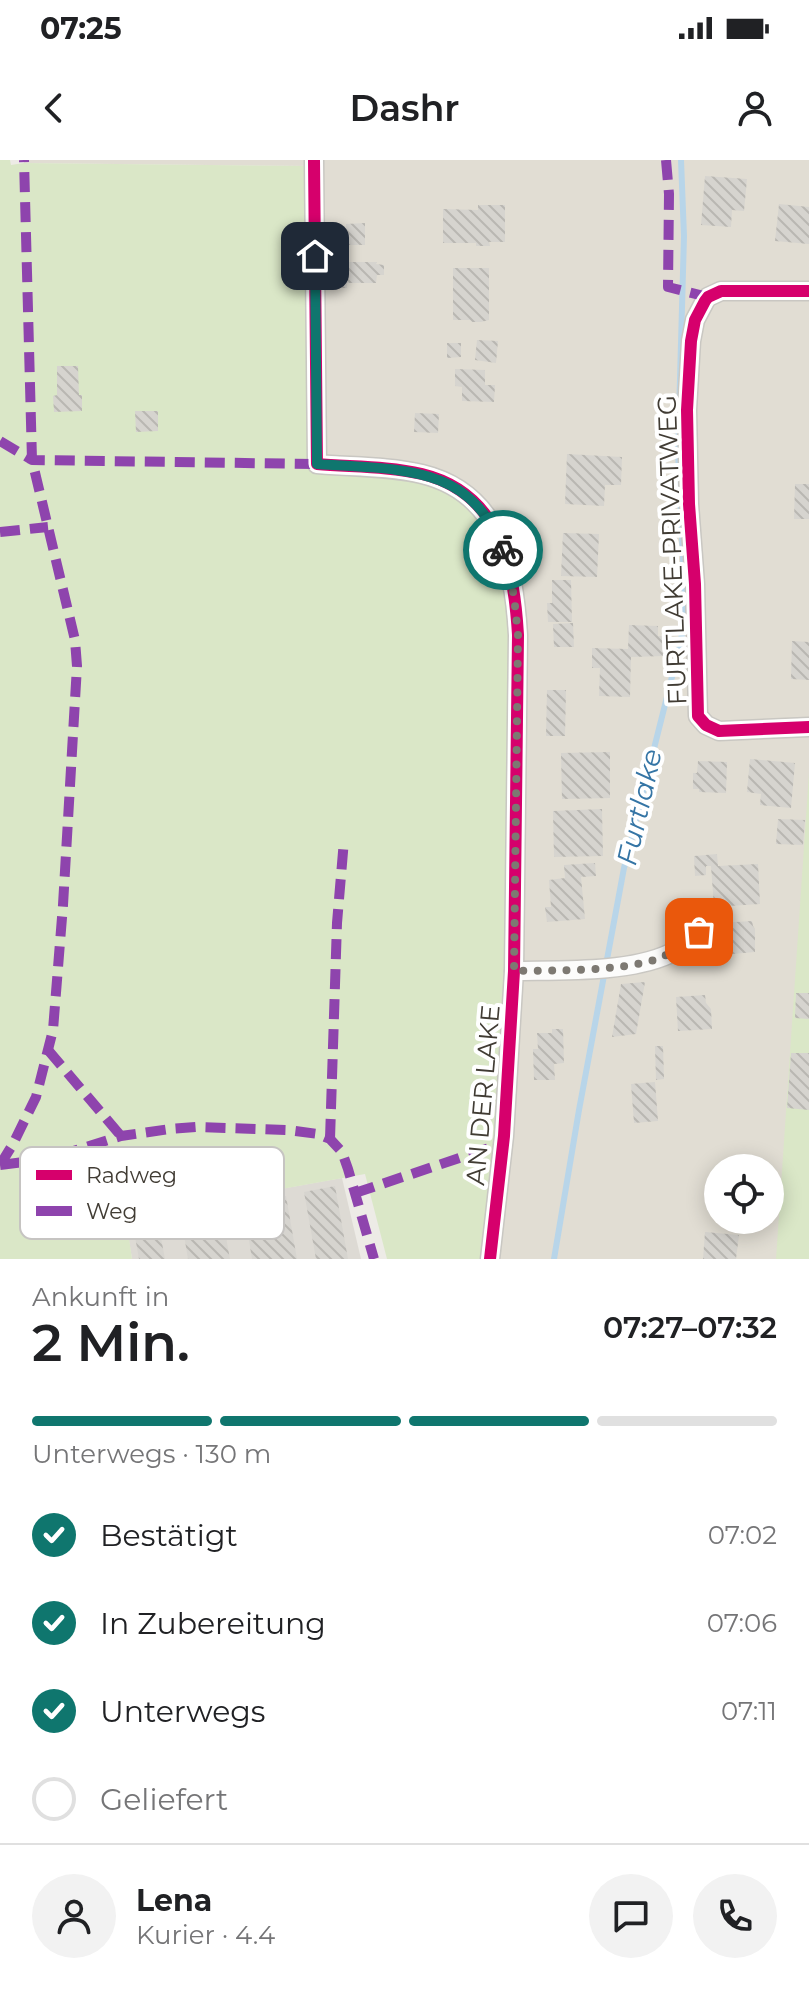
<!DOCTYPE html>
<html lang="de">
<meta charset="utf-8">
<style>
:root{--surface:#fff;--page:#f2f2f2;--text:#202124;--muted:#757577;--line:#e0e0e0;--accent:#0f766e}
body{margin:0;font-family:Montserrat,sans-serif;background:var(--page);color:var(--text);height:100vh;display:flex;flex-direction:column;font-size:30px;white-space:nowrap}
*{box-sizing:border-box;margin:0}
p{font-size:26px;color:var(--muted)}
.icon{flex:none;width:44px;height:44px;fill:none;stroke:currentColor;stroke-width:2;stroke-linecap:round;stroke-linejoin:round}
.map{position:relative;height:1099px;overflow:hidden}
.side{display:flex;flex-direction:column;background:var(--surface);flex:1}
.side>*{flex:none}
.fabs{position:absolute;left:704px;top:994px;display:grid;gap:16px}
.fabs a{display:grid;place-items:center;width:80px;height:80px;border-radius:50%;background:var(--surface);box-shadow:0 4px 20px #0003;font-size:40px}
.pin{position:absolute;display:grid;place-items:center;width:68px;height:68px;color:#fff;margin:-34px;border-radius:16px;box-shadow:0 4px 12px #0006}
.courier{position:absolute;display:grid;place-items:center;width:80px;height:80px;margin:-40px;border:6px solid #0f766e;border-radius:50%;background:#fff;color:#222;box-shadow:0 2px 10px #0007}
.headline em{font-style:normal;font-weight:600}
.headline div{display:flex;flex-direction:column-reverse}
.headline{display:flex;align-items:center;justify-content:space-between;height:136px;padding:0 32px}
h1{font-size:52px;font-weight:600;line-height:60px}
.bar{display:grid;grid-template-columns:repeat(4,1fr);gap:12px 8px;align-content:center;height:96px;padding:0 32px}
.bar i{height:10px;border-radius:6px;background:var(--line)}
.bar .on{background:var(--accent)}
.bar p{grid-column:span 4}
.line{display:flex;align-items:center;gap:20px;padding:0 32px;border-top:2px solid var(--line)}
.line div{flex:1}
.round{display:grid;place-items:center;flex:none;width:84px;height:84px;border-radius:42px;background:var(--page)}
ol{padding:0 32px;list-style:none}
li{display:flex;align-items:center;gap:24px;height:88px}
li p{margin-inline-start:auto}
li .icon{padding:8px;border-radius:50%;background:var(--accent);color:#fff;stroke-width:4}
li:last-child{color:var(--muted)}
li i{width:44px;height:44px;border:4px solid var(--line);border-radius:50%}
.status{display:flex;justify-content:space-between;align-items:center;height:56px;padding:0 40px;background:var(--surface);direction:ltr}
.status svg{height:22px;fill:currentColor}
header{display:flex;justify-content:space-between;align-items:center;height:104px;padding:0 32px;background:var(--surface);font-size:36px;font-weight:600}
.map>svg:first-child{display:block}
.residential{fill:#e1ddd3;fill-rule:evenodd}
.industrial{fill:#dddad4}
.green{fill:#dae7c7}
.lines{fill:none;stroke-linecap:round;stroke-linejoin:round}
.stream{stroke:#b8d5e9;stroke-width:6}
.building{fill:url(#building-back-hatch)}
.minor-casing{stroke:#c9c7c2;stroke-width:21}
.minor{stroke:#fcfcfb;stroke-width:18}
.quiet{stroke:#8e44ad;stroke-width:10;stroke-dasharray:20 10;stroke-linecap:butt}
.cycleway-casing{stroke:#fff;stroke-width:17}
.cycleway{stroke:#d6006c;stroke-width:12}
.done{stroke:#7d7972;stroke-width:8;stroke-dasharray:0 14.4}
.route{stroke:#0f766e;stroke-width:10}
.labels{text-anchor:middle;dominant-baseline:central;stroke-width:8;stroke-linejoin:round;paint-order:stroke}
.street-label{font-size:26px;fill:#413c34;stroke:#fff}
.water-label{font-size:28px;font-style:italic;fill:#3575a5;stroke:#fff}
.key{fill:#fff;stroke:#c6c4c2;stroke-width:2}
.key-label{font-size:22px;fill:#413c34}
</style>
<div class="status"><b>07:25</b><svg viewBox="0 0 49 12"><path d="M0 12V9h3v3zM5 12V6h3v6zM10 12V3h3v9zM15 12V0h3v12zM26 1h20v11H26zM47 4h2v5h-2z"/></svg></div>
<header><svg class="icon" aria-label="back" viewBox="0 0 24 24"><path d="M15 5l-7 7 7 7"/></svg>Dashr<svg class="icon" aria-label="person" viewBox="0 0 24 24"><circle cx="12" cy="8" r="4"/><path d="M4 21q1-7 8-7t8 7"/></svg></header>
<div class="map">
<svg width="809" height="1099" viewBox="0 0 809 1099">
<defs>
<pattern id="building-back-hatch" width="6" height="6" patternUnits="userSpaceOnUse" patternTransform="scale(2)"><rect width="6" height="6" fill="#d6d4cf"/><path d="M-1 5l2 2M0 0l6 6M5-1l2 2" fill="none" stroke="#b9b7b2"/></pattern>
</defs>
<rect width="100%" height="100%" fill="#edebe6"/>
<!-- residential -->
<path class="residential" d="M 24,0 L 809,0 L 809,1099 L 483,1099 L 508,570 L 403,319 L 317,313 L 314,6 L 24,3 ZM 718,1008 L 770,1008 L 770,1060 L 718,1060 Z"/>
<!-- industrial -->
<polygon class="industrial" points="342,1018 361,1099 132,1099 125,1057"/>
<!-- green -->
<g class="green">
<path d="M 0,0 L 10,0 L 11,5 L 24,3 L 314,6 L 317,313 C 367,317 435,311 471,352 C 488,371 499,397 504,422 C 509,454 509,487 509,519 C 508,561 507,604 506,646 C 503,759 506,872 497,985 C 493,1023 487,1061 483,1099 L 387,1099 L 365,1014 L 126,1057 L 132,1099 L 0,1099 Z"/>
<polygon points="809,613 809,1099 776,1099"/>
</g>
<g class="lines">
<!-- stream -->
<polyline class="stream" points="554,1099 579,950 624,708 680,485 685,457 685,438 678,291 684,76 681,0"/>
</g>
<!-- building -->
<g class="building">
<polygon points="705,16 747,19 744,51 732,50 731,67 701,65"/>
<polygon points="779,44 809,47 809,84 775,81"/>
<polygon points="478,45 505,45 505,82 489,82 490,86 476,86 476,83 443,83 443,49 478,50"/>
<polygon points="365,63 365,85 346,85 346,64"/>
<polygon points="335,102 377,102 376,104 384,105 384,115 377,115 376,123 347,123 347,128 335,128"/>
<polygon points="453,108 489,108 489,160 481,162 472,162 470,160 453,160"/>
<polygon points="477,180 498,181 496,203 475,200"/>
<polygon points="447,183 461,183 461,197 447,198"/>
<polygon points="57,206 78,206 79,235 82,235 82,251 54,252 53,236 57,235"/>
<polygon points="455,209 485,210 485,225 495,225 494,242 462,241 462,227 455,226"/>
<polygon points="135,251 158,251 158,271 136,272"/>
<polygon points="415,253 439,254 438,273 414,272"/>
<polygon points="567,294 622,297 621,325 605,325 604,346 565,344"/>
<polygon points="795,324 809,324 809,359 794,359"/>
<polygon points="563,373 599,374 597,417 561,416"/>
<polygon points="552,420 571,420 572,462 548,462 547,443 552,443"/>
<polygon points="573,463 574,487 554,487 553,464"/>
<polygon points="629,465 658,466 658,476 665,476 664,496 631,497 630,537 599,536 600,508 592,508 592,488 628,489"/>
<polygon points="792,481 809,482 809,520 791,519"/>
<polygon points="547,530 566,530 565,576 546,576"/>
<polygon points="610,592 610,638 562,639 561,593"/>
<polygon points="750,599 795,603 791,648 760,645 761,634 747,632"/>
<polygon points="698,601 727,602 726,633 699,632 699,629 693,629 693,613 697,613"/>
<polygon points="602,649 603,696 554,697 553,651"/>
<polygon points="778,659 805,660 803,685 776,684"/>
<polygon points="717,694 718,706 758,704 760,744 714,747 711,706 706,706 706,715 695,716 694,696"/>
<polygon points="595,703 596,716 581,717 585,759 547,762 545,747 551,747 549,720 565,718 564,705"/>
<polygon points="752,761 753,766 755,769 755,792 721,795 719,763"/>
<polygon points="645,822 636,874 612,877 621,824"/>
<polygon points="796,833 809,833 809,859 795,858"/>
<polygon points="705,835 706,843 711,849 712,869 678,871 676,837"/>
<polygon points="552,869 563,869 564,903 554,904 555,920 534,920 533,889 538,889 537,873 552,873"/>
<polygon points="655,886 663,886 664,919 656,920"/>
<polygon points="791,893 809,893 809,950 787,948"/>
<polygon points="655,922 658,961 634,963 631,924"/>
<polygon points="335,1026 348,1099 316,1099 304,1032"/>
<polygon points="286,1036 297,1099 252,1099 243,1043"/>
<polygon points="221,1050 230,1099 188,1099 181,1057"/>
<polygon points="157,1056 165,1099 139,1099 132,1060"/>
<polygon points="705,1072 739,1075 736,1099 703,1099"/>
</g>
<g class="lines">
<defs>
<g id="minor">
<path d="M 314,0 L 317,304 C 351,307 388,306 422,314 C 500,333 514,405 518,475 L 514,811 L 504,976 L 490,1099"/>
<polyline points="809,131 721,131 708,137 705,141 695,160 691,181 687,250 689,344 695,424 698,556 706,565 719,571 809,567"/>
<path d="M 514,811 C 560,810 628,813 669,794 C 680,788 689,780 699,772"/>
</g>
</defs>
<!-- minor casing -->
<use href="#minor" class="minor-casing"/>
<!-- minor -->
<use href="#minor" class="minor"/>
<!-- quiet -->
<g class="quiet">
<polyline points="666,0 669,34 668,127 708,137"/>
<polyline points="0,281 32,300 317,304"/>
<polyline points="0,372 48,367"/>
<polyline points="48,890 121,976"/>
<polyline points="330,979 337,763 344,680"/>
<polyline points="0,1005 13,984 36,937 53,870 63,745 77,506 75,480 32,300 24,0"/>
<polyline points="0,1005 48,999 121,976 170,969 196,967 287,970 318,974 330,979 342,992 348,1009 374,1099"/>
<polyline points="355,1033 504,983"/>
</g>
<defs>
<g id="cycleway">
<path d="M 314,0 L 317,304 C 351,307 388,306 422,314 C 500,333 514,405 518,475 L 514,811 L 504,976 L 490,1099"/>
<polyline points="809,131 721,131 708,137 705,141 695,160 691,181 687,250 689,344 695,424 698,556 706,565 719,571 809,567"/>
</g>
</defs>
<!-- cycleway casing -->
<use href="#cycleway" class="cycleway-casing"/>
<!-- cycleway -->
<use href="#cycleway" class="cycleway"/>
</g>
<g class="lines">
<!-- done -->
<path class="done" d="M 503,390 L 514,436 L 518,475 L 514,811 C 556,810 618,812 657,799 C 673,793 686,783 699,772"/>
<!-- route -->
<path class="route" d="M 315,96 L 317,304 C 395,310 472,302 503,390"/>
</g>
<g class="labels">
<!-- street labels -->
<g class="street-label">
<text transform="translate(672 390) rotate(-92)">FURTLAKE-PRIVATWEG</text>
<text transform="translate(483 935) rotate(-85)">AN DER LAKE</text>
</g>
<!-- water labels -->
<g class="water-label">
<text transform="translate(639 647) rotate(-77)">Furtlake</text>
</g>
</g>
<!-- legend -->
<rect x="20" y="987" width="264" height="92" rx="12" class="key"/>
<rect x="36" y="1010" width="36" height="10" fill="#d6006c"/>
<rect x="36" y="1046" width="36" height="10" fill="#8e44ad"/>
<g class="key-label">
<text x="86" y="1023">Radweg</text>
<text x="86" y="1059">Weg</text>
</g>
</svg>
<div class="fabs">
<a><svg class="icon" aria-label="locate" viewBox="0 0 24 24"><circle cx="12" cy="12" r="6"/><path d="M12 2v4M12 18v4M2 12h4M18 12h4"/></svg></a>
</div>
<div class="pin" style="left:699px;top:772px;background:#ea580c"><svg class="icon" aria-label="bag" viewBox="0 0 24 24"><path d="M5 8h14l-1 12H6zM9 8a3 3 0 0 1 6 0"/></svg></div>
<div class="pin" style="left:315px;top:96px;background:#1f2937"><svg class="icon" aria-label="home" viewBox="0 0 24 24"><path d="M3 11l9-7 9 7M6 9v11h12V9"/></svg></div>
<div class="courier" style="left:503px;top:390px"><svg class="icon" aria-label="bike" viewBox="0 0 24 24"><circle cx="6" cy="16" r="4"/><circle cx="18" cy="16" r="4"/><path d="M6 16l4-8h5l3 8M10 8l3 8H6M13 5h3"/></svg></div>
</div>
<section class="side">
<div class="headline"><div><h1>2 Min.</h1><p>Ankunft in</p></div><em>07:27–07:32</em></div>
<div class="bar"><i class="on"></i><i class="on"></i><i class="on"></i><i></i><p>Unterwegs · 130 m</p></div>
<ol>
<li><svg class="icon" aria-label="check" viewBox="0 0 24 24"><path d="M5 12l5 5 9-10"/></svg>Bestätigt<p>07:02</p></li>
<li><svg class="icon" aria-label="check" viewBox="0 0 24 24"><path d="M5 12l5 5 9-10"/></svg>In Zubereitung<p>07:06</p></li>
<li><svg class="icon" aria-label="check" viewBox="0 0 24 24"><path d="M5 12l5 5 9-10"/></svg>Unterwegs<p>07:11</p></li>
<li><i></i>Geliefert</li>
</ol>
<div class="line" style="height:144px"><a class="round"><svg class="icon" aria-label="person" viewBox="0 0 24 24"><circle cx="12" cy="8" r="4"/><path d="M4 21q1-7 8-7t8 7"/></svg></a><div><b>Lena</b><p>Kurier · 4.4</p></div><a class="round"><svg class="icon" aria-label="chat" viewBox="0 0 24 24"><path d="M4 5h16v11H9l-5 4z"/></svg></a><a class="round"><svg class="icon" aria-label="phone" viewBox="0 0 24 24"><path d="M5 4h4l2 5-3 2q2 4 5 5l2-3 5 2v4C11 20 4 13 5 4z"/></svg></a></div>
</section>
